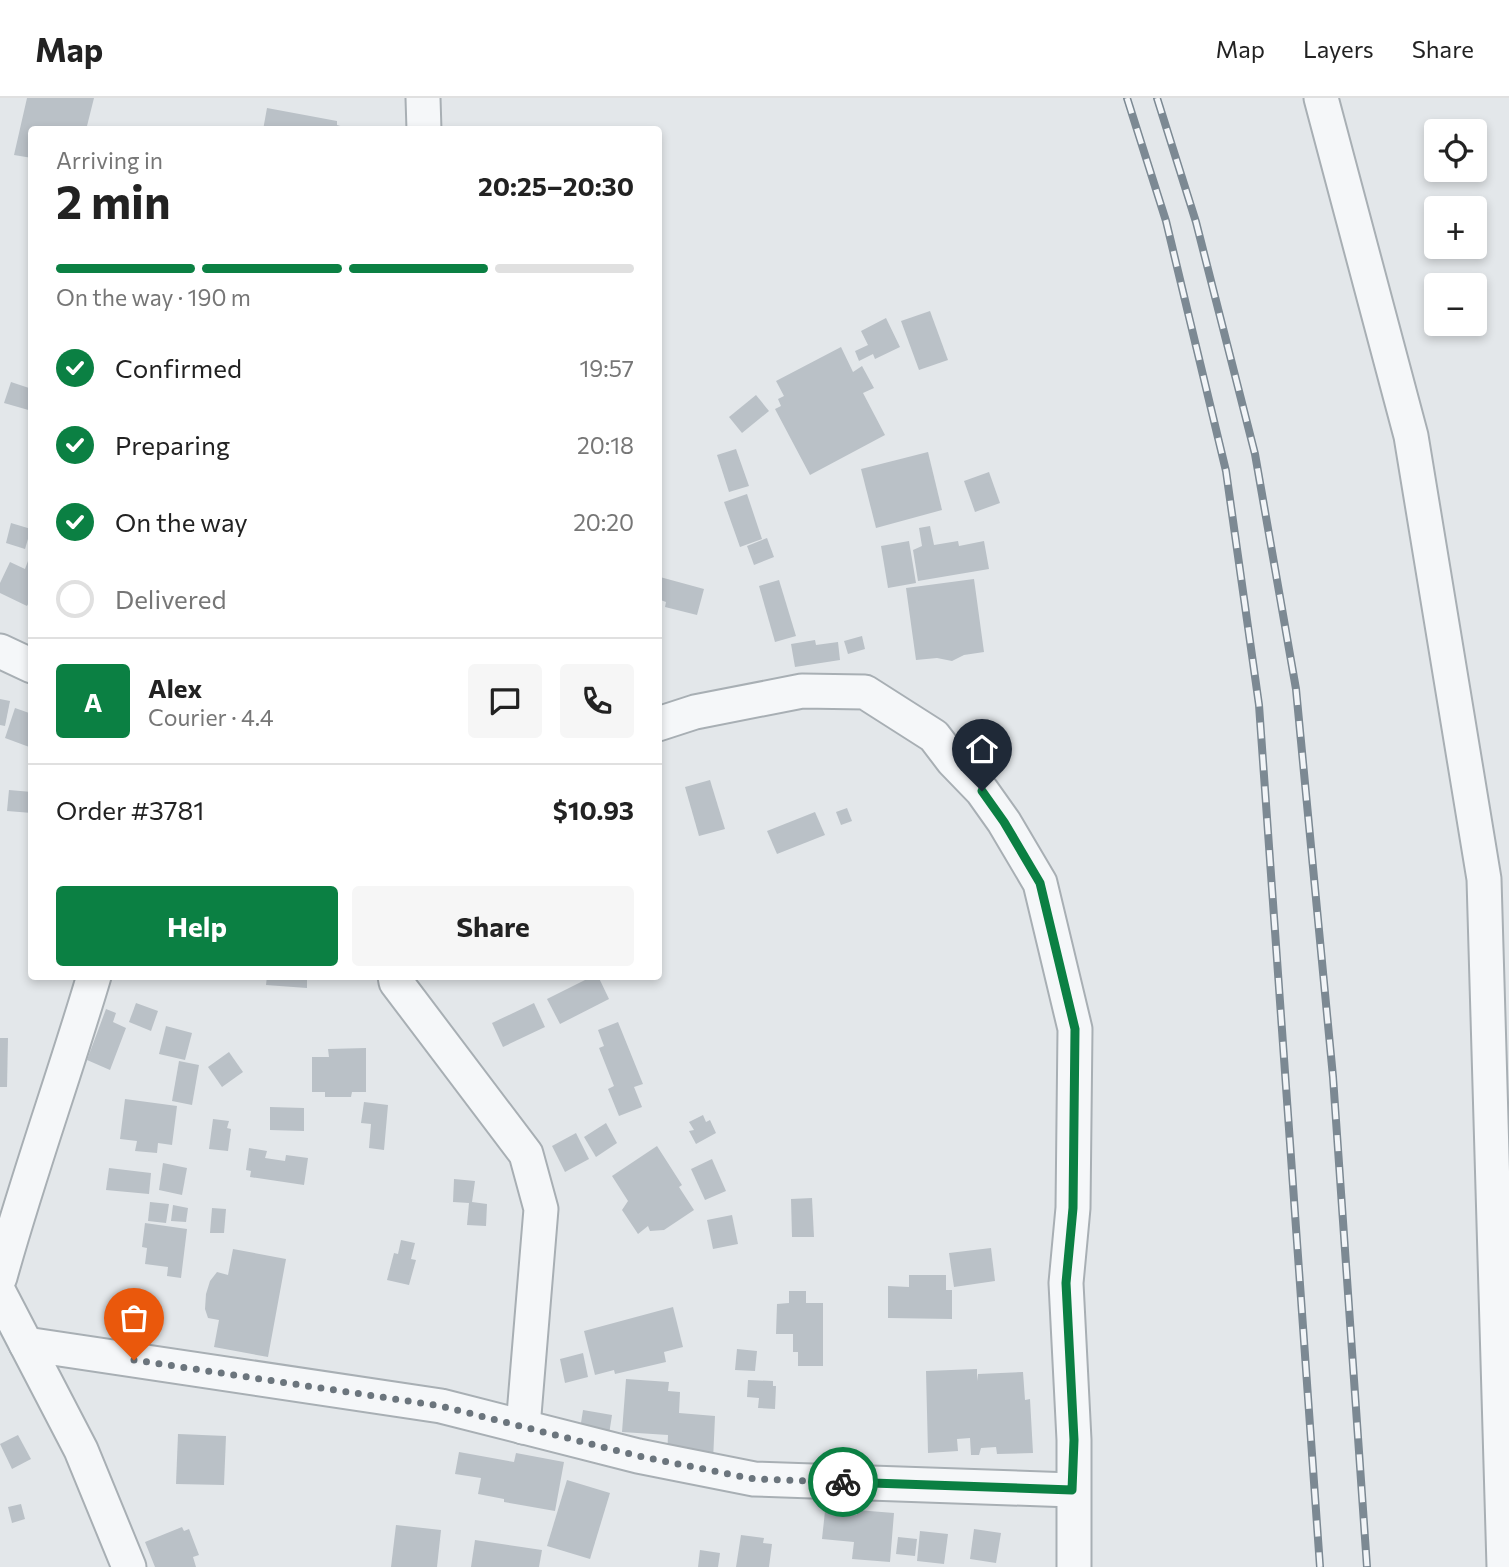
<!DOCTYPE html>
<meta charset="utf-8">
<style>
:root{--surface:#fff;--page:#f6f6f6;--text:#222;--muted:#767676;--line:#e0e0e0;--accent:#0b8043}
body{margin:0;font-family:Commissioner,sans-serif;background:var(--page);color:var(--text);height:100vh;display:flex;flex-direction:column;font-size:26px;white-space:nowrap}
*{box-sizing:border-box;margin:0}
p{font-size:23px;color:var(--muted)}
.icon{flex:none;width:38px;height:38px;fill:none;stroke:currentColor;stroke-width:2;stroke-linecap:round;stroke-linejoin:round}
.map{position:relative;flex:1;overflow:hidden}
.side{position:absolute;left:28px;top:28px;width:634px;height:854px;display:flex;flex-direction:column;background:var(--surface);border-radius:7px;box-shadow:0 4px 10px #0003}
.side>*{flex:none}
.buttons{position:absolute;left:1424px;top:21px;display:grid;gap:14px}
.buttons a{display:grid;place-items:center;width:63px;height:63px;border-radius:7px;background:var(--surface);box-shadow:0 4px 10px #0003;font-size:35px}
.pin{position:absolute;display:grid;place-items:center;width:60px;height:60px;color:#fff;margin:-72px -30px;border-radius:50% 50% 50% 0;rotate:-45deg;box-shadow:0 0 7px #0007}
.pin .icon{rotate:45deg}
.courier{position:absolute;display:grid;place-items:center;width:70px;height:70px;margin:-35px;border:5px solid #0b8043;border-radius:50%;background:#fff;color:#222;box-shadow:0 2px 9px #0007}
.headline em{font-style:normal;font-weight:700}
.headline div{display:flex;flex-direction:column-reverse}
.headline{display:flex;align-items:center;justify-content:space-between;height:119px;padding:0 28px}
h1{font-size:46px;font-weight:700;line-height:52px}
.bar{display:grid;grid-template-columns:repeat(4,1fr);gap:10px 7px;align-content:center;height:84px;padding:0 28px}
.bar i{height:9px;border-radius:5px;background:var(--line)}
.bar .current{background:var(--accent)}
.bar p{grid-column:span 4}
.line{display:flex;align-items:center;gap:18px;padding:0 28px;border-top:2px solid var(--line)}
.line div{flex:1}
.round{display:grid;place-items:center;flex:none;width:74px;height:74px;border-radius:7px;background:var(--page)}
ol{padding:0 28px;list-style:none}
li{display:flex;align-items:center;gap:21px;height:77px}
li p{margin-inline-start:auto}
li .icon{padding:7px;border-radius:50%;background:var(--accent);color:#fff;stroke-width:4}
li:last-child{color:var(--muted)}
li i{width:38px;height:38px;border:4px solid var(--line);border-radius:50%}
.primary-button{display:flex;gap:14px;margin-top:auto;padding:14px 28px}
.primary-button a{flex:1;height:80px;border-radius:7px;background:var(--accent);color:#fff;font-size:28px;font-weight:700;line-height:80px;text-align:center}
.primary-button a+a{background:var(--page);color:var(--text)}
header{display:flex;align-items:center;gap:42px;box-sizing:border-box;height:98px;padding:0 35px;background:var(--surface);border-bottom:2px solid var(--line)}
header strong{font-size:33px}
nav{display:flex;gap:38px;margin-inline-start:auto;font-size:24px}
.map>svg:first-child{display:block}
.building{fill:#bac1c7}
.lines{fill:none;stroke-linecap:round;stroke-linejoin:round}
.minor-casing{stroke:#a8afb4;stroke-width:37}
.minor{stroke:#f5f7f9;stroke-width:33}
.rail-casing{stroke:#7c8993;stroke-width:8}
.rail{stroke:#f2f5f8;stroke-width:5;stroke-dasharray:16;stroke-linecap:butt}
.done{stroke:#6b757d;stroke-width:7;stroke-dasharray:0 12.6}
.route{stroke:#0b8043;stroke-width:9}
</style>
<header>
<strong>Map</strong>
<nav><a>Map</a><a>Layers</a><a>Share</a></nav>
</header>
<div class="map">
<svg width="1509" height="1469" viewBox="0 0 1509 1469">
<rect width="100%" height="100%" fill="#e3e7ea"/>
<!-- building -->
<g class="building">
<polygon points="27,0 94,0 86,32 32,32 32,60 14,57"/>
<polygon points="267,10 337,23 337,27 354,32 263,32"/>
<polygon points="930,213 948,262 919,272 901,223"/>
<polygon points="886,220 900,249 875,261 873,256 859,263 855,253 868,247 861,233"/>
<polygon points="841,249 853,274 862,268 874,290 863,295 885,337 810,377 775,311 781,308 778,301 784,298 776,283"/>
<polygon points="11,284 32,291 32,313 4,305"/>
<polygon points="756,297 769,313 742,335 729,319"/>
<polygon points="736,351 749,388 729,394 717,357"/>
<polygon points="928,354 942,412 876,430 861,371"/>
<polygon points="989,374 1000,405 975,414 964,383"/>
<polygon points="747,396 762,441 740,449 724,404"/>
<polygon points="11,425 31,431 25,451 6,445"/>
<polygon points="930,428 934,447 958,443 959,448 984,443 989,471 918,483 913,452 922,448 919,430"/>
<polygon points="767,440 774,459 754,467 747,448"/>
<polygon points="909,443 916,485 888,490 881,448"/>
<polygon points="28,463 32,465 32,499 27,508 0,495 0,485 10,464 25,471"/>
<polygon points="660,479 704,491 697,517 665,509 666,504 658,501"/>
<polygon points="974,481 984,554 964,557 952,563 937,560 916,562 906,490"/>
<polygon points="779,482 796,538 775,544 759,488"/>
<polygon points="862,538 865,551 848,556 844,543"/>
<polygon points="815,542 816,547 838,544 840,562 795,569 791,546"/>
<polygon points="0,601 10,603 5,628 0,627"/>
<polygon points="15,610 32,616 32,650 5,640"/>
<polygon points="710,682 725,731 699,738 685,689"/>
<polygon points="9,692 32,694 32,715 7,713"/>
<polygon points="847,710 852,723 841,727 836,714"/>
<polygon points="815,714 825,737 777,756 767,733"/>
<polygon points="267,878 307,878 307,890 266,887"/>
<polygon points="593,878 598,878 609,901 560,926 547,901"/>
<polygon points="136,905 158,913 151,933 129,924"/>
<polygon points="534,905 545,929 503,949 492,925"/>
<polygon points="106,911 116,915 113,924 126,930 110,972 87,962"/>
<polygon points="618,924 643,986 634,989 642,1009 619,1018 608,991 614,988 599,950 604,948 598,932"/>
<polygon points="166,928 192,935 185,962 159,956"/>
<polygon points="0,940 8,940 7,989 0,989"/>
<polygon points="366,950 366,994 352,994 351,999 325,999 325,994 312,994 312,959 329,959 328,951"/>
<polygon points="229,954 243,974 222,989 208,969"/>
<polygon points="179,963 199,967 192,1007 172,1003"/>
<polygon points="125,1001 177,1008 172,1047 158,1045 157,1055 135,1053 137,1043 120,1041"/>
<polygon points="364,1004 388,1007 384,1052 369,1050 371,1026 361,1025"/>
<polygon points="270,1009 304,1010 304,1033 270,1032"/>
<polygon points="703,1017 706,1024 710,1022 716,1035 696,1046 689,1033 694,1032 689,1024"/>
<polygon points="213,1021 229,1023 227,1030 231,1031 228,1053 209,1051"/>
<polygon points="606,1025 617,1045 596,1059 584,1039"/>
<polygon points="576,1035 589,1061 565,1074 552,1048"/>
<polygon points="657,1048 682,1087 679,1089 694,1112 664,1132 650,1133 648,1128 638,1136 622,1112 628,1103 612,1078"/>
<polygon points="249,1050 267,1053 265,1060 285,1063 286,1057 308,1060 304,1087 250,1079 251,1073 246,1072"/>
<polygon points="712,1061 726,1093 705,1102 691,1071"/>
<polygon points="163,1065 187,1070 182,1097 159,1092"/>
<polygon points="109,1070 151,1075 149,1096 106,1092"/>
<polygon points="454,1081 475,1083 472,1104 487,1106 486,1128 467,1127 469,1105 453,1104"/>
<polygon points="812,1100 814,1139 792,1139 791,1101"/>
<polygon points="150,1104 169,1106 166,1125 148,1123"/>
<polygon points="173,1107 188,1110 186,1124 171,1123"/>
<polygon points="212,1110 226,1111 224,1135 210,1135"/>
<polygon points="732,1117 738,1146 713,1151 707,1122"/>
<polygon points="145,1125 187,1131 181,1180 167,1178 168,1169 145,1166 147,1150 142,1149"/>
<polygon points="401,1142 415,1145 411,1161 416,1162 409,1187 387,1182 394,1155 398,1156"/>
<polygon points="991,1150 995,1183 954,1189 949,1155"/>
<polygon points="233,1151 286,1161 268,1259 214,1249 219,1222 208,1220 205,1211 206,1196 210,1183 217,1174 228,1177"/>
<polygon points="909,1177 946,1177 946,1192 952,1192 952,1221 888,1220 888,1188 909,1189"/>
<polygon points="789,1193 806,1193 806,1205 823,1205 823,1268 798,1268 798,1254 793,1254 793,1236 776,1236 777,1206 789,1205"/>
<polygon points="113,1208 126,1210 121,1235 108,1233"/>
<polygon points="673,1209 683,1249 664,1254 666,1264 615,1276 614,1272 595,1277 584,1233"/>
<polygon points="737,1251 757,1253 755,1273 735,1272"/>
<polygon points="583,1255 588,1279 565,1285 560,1261"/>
<polygon points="977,1271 977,1283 978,1276 1023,1274 1025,1302 1030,1301 1033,1355 997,1356 996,1349 981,1350 979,1357 971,1357 970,1340 957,1341 958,1353 928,1355 926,1273"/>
<polygon points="626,1281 669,1284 668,1293 680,1294 679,1315 715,1318 713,1363 667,1360 668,1337 622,1334"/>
<polygon points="748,1282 773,1283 773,1288 776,1288 775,1311 758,1310 759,1300 747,1299"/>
<polygon points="583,1312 612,1317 608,1343 579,1338"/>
<polygon points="178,1336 226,1338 224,1387 176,1386"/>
<polygon points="18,1337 31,1361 12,1371 0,1346"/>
<polygon points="459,1354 514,1364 516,1355 564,1364 555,1413 504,1404 504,1401 478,1396 481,1380 455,1376"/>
<polygon points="567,1382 610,1395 590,1461 547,1448"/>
<polygon points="21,1406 25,1421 12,1425 8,1409"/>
<polygon points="857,1412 894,1415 890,1464 852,1461 854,1444 822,1441 825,1413 857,1417"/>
<polygon points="396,1427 441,1432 437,1469 391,1469"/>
<polygon points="182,1429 184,1433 189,1431 199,1457 193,1459 196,1469 155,1469 145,1444"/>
<polygon points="974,1431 1001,1435 996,1465 970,1461"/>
<polygon points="920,1433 948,1436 944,1466 917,1463"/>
<polygon points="741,1437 764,1440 763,1445 772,1446 769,1469 736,1469"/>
<polygon points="898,1439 917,1441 915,1458 896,1456"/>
<polygon points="475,1442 542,1452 539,1469 471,1469"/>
<polygon points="700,1452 720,1455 718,1469 698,1469"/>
</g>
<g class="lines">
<defs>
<g id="minor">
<polyline points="423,0 424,32"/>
<polyline points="1321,0 1411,338 1484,781 1504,1469"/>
<polyline points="0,553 32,568"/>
<polyline points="658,626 695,614 802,593 865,594 934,638 953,663 982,693 1004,724 1040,785 1075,931 1073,1110 1066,1185 1074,1342 1074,1469"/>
<polyline points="395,878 396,884 526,1056 541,1111 523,1329"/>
<path d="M 0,1179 C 28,1078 64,979 94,878"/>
<polyline points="0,1196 81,1352 129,1469"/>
<polyline points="26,1246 441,1308 638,1358 754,1381 1072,1392"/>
</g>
</defs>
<!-- minor casing -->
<use href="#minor" class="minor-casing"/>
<!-- minor -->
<use href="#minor" class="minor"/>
<defs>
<g id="rail">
<polyline points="1127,0 1166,123 1226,373 1259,607 1320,1469"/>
<polyline points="1157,0 1196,124 1255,356 1296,591 1333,979 1367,1469"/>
</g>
</defs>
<!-- rail casing -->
<use href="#rail" class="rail-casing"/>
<!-- rail -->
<use href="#rail" class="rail"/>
</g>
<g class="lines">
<!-- done -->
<polyline class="done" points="134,1262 441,1308 638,1358 754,1381 843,1384"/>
<!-- route -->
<polyline class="route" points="843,1384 1072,1392 1074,1342 1066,1185 1073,1110 1075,931 1040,785 1004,724 982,693"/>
</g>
</svg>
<div class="buttons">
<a><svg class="icon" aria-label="locate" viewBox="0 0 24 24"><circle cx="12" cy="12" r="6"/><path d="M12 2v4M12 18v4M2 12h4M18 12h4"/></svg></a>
<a>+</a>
<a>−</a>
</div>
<div class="pin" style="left:134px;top:1262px;background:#ea580c"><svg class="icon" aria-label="bag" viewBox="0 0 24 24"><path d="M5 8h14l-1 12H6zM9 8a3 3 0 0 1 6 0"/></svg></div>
<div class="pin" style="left:982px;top:693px;background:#1f2937"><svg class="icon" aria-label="home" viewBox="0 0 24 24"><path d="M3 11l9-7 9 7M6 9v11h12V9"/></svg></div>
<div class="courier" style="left:843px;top:1384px"><svg class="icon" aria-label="bike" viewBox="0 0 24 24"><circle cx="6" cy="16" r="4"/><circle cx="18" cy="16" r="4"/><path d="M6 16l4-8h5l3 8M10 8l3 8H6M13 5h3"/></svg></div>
<section class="side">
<div class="headline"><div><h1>2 min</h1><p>Arriving in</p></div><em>20:25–20:30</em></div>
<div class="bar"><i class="current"></i><i class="current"></i><i class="current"></i><i></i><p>On the way · 190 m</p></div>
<ol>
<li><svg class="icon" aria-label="check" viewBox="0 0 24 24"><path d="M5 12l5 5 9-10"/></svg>Confirmed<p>19:57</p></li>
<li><svg class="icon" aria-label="check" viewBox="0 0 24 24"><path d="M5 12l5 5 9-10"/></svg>Preparing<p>20:18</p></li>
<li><svg class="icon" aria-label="check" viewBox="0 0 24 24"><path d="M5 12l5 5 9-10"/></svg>On the way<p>20:20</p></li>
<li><i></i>Delivered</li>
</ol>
<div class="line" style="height:126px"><b class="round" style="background:var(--accent);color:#fff">A</b><div><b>Alex</b><p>Courier · 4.4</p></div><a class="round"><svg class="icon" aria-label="chat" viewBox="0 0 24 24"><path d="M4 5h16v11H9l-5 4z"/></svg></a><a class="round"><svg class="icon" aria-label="phone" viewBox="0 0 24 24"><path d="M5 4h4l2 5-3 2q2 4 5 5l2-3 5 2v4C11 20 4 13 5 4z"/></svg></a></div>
<div class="line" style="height:91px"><div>Order #3781</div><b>$10.93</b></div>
<div class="primary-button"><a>Help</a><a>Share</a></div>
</section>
</div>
